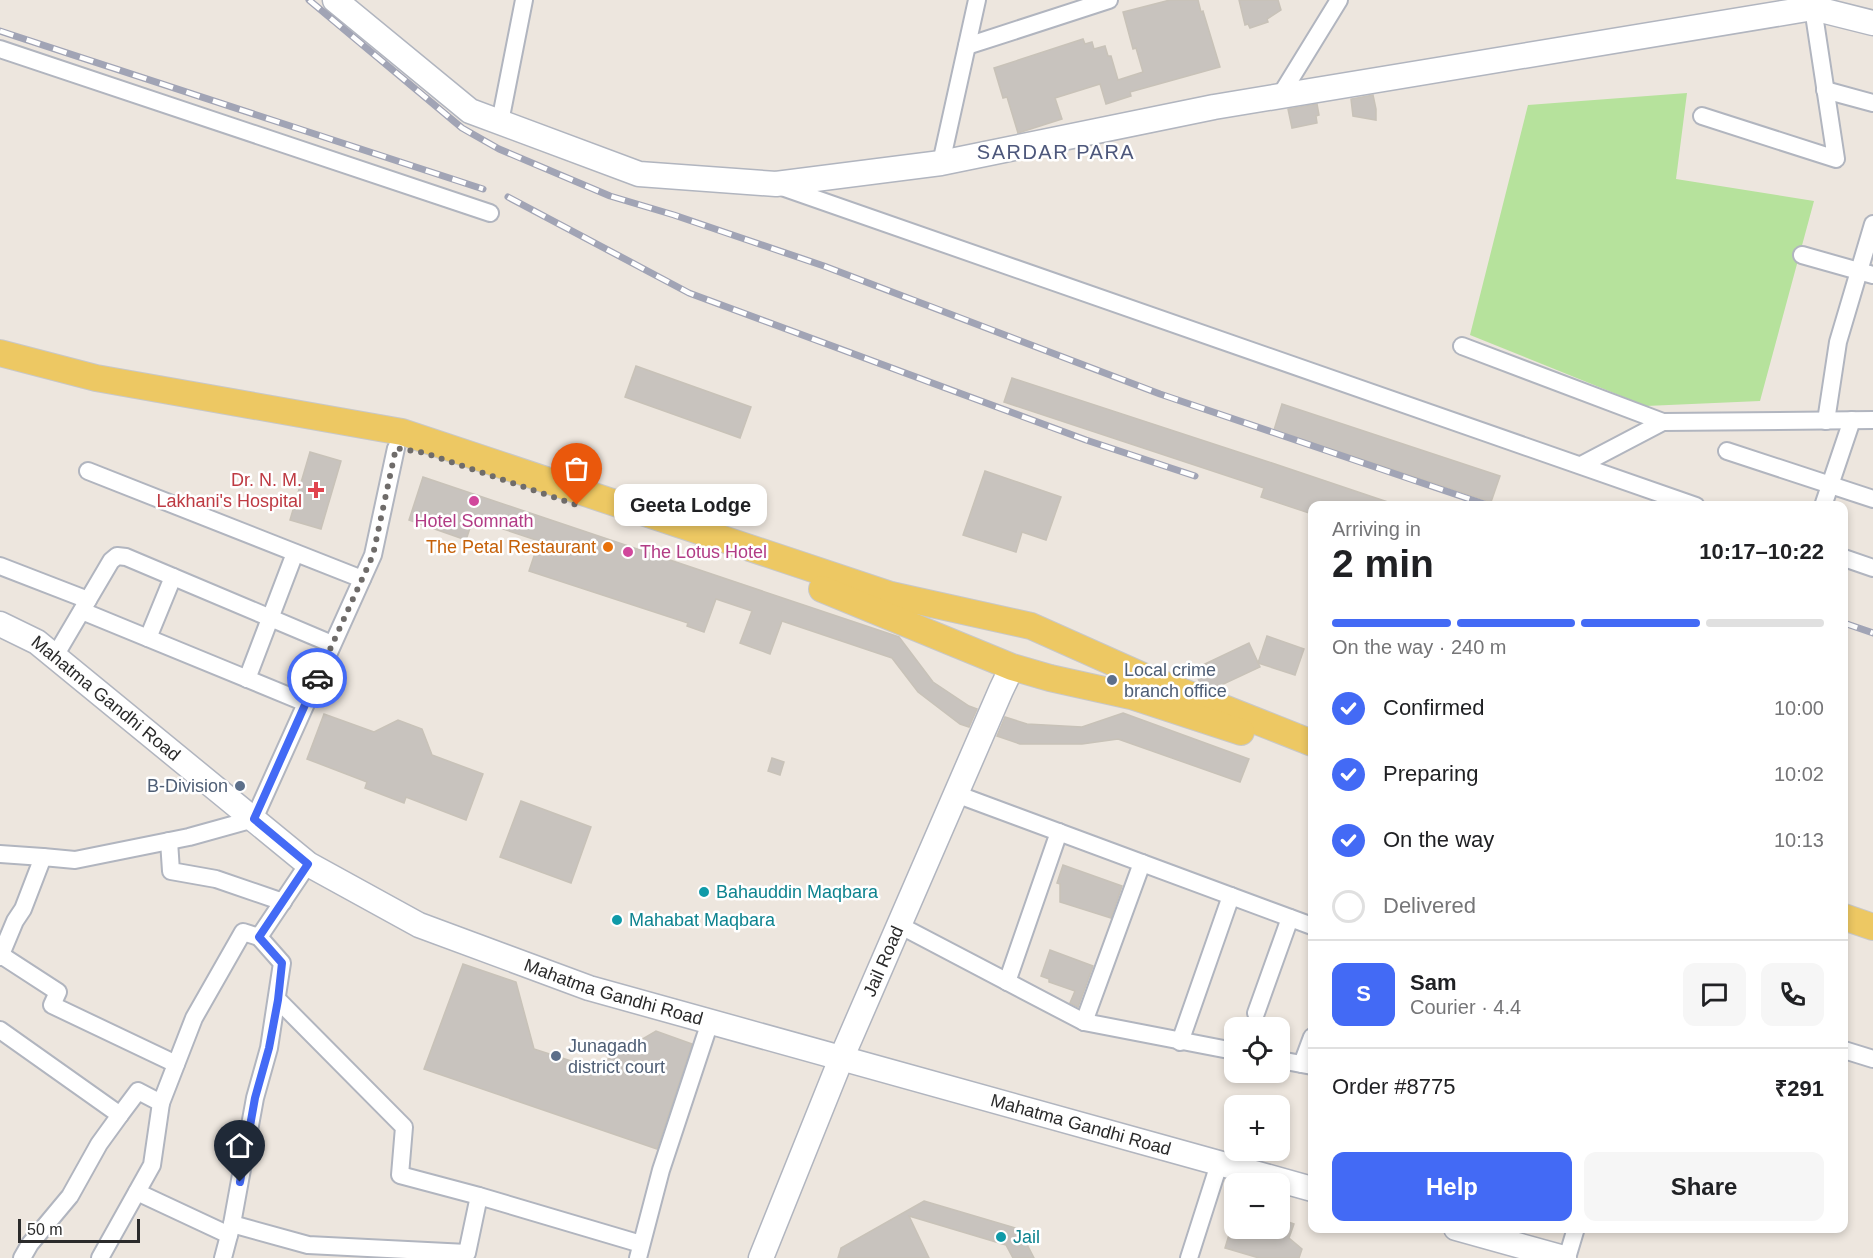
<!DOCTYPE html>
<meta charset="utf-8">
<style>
:root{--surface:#fff;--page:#f6f6f6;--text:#202124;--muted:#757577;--line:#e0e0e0;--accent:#436af5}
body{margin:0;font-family:Helvetica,sans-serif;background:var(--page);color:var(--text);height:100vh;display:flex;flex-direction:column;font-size:22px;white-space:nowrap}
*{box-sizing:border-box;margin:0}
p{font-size:20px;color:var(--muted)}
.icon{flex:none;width:33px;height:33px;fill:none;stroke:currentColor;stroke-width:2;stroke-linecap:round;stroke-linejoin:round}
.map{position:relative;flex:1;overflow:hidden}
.details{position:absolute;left:1308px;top:501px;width:540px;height:732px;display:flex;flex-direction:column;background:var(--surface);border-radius:12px;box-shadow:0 3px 9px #0003}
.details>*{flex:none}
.tools{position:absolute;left:1224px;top:1017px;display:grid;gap:12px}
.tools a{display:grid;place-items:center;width:66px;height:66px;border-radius:12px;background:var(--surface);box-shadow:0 3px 9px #0003;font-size:30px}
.scale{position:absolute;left:18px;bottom:15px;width:122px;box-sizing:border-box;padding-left:6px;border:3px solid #2b2b2b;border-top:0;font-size:16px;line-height:21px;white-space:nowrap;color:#2b2b2b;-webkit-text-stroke:4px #fff;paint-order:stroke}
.pin{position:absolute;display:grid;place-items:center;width:51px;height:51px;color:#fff;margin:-62px -26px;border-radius:50% 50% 50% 0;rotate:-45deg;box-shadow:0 0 6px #0007}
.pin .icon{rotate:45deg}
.courier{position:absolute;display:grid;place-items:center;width:60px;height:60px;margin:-30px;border:4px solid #436af5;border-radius:50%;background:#fff;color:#222;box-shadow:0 2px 8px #0007}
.bubble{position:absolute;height:42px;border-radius:12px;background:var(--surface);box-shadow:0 3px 9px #0003;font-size:20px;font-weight:700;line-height:42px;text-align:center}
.headline em{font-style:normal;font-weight:700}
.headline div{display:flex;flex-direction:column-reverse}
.headline{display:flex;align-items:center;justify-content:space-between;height:102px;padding:0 24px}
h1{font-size:39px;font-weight:700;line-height:45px}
.bar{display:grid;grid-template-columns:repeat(4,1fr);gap:9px 6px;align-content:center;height:72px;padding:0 24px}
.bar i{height:8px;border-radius:4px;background:var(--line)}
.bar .on{background:var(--accent)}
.bar p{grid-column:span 4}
.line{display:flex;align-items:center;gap:15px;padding:0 24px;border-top:2px solid var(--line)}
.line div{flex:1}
.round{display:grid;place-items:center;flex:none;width:63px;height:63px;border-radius:12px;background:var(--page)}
ol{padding:0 24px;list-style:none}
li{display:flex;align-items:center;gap:18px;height:66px}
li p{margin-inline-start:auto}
li .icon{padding:6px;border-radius:50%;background:var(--accent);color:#fff;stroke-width:4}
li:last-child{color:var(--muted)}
li i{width:33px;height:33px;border:3px solid var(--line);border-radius:50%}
.action{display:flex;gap:12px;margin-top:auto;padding:12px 24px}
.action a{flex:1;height:69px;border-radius:12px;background:var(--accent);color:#fff;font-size:24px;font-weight:700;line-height:69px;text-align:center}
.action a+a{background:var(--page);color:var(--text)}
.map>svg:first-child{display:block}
.green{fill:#b6e29c}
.building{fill:#c8c3be;stroke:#c8c2b8;stroke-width:1.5}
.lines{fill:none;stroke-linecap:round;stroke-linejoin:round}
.street-casing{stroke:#b1b5bf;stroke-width:20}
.secondary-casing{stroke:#b1b5bf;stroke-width:27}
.primary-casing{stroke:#c8c8c8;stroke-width:28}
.street{stroke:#fff;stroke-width:16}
.secondary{stroke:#fff;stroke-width:24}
.primary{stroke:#edc863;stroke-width:26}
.rail-casing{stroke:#a1a4b5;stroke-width:7}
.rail{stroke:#fff;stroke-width:4.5;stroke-dasharray:14;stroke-linecap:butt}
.done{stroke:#6f6c6a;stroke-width:6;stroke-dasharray:0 10.8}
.route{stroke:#436af5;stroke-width:8}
.health-dot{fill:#e0444e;stroke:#fff;stroke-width:2}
.hotel-dot{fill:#d1479c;stroke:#fff;stroke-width:2}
.food-dot{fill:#e8710a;stroke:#fff;stroke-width:2}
.service-dot{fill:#5c6f8a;stroke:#fff;stroke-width:2}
.culture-dot{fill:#0f9aa8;stroke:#fff;stroke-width:2}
.labels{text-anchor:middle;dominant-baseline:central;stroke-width:5;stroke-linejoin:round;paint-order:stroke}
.health-label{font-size:18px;fill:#be3a42;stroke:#fff;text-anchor:end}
.hotel-label{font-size:18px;fill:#b23c85;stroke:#fff}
.food-label{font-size:18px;fill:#c56008;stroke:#fff;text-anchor:end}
.service-label{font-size:18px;fill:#4e5e75;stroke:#fff;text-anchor:start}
.street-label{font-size:18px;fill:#2b2b2b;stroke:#fff}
.culture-label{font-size:18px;fill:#0d838f;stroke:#fff;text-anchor:start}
.neighbourhood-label{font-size:20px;letter-spacing:1.5px;fill:#4d577b;stroke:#fff}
</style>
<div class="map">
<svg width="1873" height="1258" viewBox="0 0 1873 1258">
<rect width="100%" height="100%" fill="#ede6de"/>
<!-- green -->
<polygon class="green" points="1687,93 1676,179 1814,201 1760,401 1646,406 1470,335 1528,105"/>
<!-- building -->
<g class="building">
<polygon points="1170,0 1198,0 1201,12 1203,11 1220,67 1130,92 1131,96 1106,104 1100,84 1055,98 1062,119 1018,133 1007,97 1003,98 994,68 1083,39 1085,44 1092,42 1094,49 1105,46 1108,56 1111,56 1118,80 1143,72 1136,48 1133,49 1123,12"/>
<polygon points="1239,0 1278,0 1281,10 1267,19 1268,22 1250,28 1248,24 1245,25"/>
<polygon points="1373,95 1376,109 1376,120 1353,116 1351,99"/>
<polygon points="1317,104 1319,115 1316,116 1317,123 1292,128 1288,109"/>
<polygon points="636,366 751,407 740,438 625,397"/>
<polygon points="1012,378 1272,463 1391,503 1391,506 1312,506 1312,514 1261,497 1264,488 1004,402"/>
<polygon points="1282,404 1500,476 1491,502 1274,430"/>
<polygon points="310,452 341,461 321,529 290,520"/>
<polygon points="985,471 1061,497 1046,540 1022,532 1016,552 963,535"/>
<polygon points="423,477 899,637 933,682 969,706 977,709 969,727 960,724 918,692 892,658 782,621 770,654 740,643 752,611 716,599 704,632 687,626 688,623 529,571 539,541 473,519 466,540 409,520"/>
<polygon points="1267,636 1304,649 1295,675 1258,663"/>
<polygon points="1249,643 1260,667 1215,688 1200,683 1194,669"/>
<polygon points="1123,713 1249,759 1240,782 1118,739 1082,744 1020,744 997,736 1005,717 1027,724 1082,727"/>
<polygon points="324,714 374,732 398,720 422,729 432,755 483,774 466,820 406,797 404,803 365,788 367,782 307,759"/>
<polygon points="772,758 784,762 780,775 768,771"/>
<polygon points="521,801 591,827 571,883 500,857"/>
<polygon points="1063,865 1122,886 1111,918 1060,902 1060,884 1057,883"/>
<polygon points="1050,950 1093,966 1078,1007 1070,1003 1075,991 1049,982 1049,979 1041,976"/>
<polygon points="463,964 516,982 534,1049 593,1068 656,1031 692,1044 657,1149 424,1069"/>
<polygon points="924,1201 1019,1229 1034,1258 1013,1258 1006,1245 909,1216 929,1258 838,1258 841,1248"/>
<polygon points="1280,1219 1294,1224 1289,1238 1302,1249 1299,1258 1259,1258 1225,1248 1231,1228 1280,1228"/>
</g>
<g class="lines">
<defs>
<g id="street">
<polyline points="967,46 1109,0"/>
<polyline points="0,49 490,213"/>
<polyline points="1825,90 1873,103"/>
<polyline points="1280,96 1339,0"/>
<polyline points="1702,116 1836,159 1813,8"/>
<polyline points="500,122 524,0"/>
<polyline points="941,163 977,0"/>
<polyline points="779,186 1696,506"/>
<polyline points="1802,255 1873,275"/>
<polyline points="1462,346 1663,422"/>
<polyline points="1826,421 1838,342 1873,224"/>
<polyline points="1727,451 1873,499"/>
<polyline points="1581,465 1663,422 1873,420"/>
<polyline points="88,471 362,579"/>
<polyline points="1823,506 1852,420"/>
<polyline points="1844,558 1873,568"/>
<polyline points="0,566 88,600"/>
<polyline points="82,611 306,703"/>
<polyline points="148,638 173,577"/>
<polyline points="55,656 111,561 117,556 126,557 332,644"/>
<polyline points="247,679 295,553"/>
<polyline points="956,794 1312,926"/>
<polyline points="169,841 171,871 216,879 283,902"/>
<polyline points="0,854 43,857"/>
<polyline points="899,925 1084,1022 1234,1051"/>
<polyline points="1,955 58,992 52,1005 176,1064"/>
<polyline points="0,957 15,921 23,909 43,857 75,860 189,837 254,819 373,555 396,448"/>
<polyline points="1007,982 1059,832"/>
<polyline points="278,1000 404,1127 400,1175 479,1196 641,1244"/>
<polyline points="1256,1013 1290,918"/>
<polyline points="1084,1022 1142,863"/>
<polyline points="0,1030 120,1115 138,1091 161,1103 194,1018 243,932 259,937 308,864"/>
<polyline points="1180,1042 1231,896"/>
<polyline points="1844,1050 1873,1059"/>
<polyline points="1280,1060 1312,1066"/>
<polyline points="1302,1064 1312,1037"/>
<polyline points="137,1192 229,1235"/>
<polyline points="232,1224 308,1245 467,1253 479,1196"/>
<polyline points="22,1258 30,1244 70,1196 99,1144 120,1115"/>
<polyline points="100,1258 152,1165 161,1103"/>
<polyline points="223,1258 232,1224 255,1098 269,1048 282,963 259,937"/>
<polyline points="638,1258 661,1170 710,1022"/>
<polyline points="1189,1258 1219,1164"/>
<polyline points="1567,1258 1576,1228"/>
</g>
<g id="secondary">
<polyline points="335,0 470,111 639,174 776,184 941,163 1214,107 1813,8 1873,23"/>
<path id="s1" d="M 0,624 L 37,642 L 308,864 L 419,925 L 589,988 L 1312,1189"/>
<polyline points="1456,1228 1564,1258"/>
<path id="s2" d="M 761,1258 L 841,1059 L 1001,690 L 1012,667"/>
</g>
<g id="primary">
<polyline points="0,353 96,378 402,432 891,595 1031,626 1143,676 1312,743"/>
<polyline points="822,589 1012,667 1050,678 1131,696 1241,732"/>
<polyline points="1844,917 1873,927"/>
</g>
</defs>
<!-- street casing -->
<use href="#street" class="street-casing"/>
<!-- secondary casing -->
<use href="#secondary" class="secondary-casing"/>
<!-- primary casing -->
<use href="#primary" class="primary-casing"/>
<!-- street -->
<use href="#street" class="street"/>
<!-- secondary -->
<use href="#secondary" class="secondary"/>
<!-- primary -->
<use href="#primary" class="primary"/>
<defs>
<g id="rail">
<polyline points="309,0 462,128 499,149 610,196 674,215 824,266 1160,394 1490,506"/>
<polyline points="0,31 483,189"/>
<polyline points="508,197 689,293 1086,440 1195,476"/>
<polyline points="1844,623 1873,633"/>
</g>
</defs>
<!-- rail casing -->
<use href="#rail" class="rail-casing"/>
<!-- rail -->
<use href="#rail" class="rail"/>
</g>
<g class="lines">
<!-- done -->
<polyline class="done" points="317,678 373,555 396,448 425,453 577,505"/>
<!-- route -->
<polyline class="route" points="240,1182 255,1098 269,1048 278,1000 282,963 259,937 308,864 254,819 317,678"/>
</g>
<!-- markers -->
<path class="health-dot" d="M313 481h6v6h6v6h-6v6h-6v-6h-6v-6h6z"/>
<g class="hotel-dot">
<circle cx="474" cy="501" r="6"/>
<circle cx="628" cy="552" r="6"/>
</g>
<circle class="food-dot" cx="608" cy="547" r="6"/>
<g class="service-dot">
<circle cx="1112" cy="680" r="6"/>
<circle cx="240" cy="786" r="6"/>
<circle cx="556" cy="1056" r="6"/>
</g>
<g class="culture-dot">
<circle cx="704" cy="892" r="6"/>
<circle cx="617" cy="920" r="6"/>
<circle cx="1001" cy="1237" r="6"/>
</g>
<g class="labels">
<!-- health labels -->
<g class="health-label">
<text x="302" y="480">Dr. N. M.<tspan x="302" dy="21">Lakhani's Hospital</tspan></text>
</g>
<!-- hotel labels -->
<g class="hotel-label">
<text x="474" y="521">Hotel Somnath</text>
<text x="640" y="552" text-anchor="start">The Lotus Hotel</text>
</g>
<!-- food labels -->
<g class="food-label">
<text x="596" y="547">The Petal Restaurant</text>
</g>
<!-- service labels -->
<g class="service-label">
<text x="1124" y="670">Local crime<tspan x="1124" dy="21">branch office</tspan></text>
<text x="228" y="786" text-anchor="end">B-Division</text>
<text x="568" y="1046">Junagadh<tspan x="568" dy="21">district court</tspan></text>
</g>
<!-- street labels -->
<g class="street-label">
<text stroke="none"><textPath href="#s1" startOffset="130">Mahatma Gandhi Road</textPath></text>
<text stroke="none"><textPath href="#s2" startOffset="321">Jail Road</textPath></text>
<text stroke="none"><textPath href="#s1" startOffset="724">Mahatma Gandhi Road</textPath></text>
<text stroke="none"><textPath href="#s1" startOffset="1210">Mahatma Gandhi Road</textPath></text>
</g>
<!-- culture labels -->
<g class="culture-label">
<text x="716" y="892">Bahauddin Maqbara</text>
<text x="629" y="920">Mahabat Maqbara</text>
<text x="1013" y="1237">Jail</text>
</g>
<!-- neighbourhood labels -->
<g class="neighbourhood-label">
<text x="1056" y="152">SARDAR PARA</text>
</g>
</g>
</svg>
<div class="tools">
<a><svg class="icon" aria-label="locate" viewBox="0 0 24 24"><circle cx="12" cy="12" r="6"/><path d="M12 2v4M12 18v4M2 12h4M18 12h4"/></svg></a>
<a>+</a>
<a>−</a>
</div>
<div class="scale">50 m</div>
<div class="pin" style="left:577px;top:505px;background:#ea580c"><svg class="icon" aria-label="bag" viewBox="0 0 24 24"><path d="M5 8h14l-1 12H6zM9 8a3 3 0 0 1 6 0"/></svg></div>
<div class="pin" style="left:240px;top:1182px;background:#1f2937"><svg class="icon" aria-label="home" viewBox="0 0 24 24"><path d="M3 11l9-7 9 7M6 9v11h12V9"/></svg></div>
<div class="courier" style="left:317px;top:678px"><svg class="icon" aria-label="car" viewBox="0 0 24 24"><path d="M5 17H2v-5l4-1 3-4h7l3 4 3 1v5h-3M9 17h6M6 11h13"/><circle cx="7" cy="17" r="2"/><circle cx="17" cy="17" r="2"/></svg></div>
<div class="bubble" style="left:614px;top:484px;width:153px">Geeta Lodge</div>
<section class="details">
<div class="headline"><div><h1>2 min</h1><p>Arriving in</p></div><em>10:17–10:22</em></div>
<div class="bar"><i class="on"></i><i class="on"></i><i class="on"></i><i></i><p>On the way · 240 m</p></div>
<ol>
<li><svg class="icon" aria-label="check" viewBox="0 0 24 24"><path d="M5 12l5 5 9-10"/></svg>Confirmed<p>10:00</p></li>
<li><svg class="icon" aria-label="check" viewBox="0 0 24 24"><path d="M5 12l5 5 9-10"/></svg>Preparing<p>10:02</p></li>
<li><svg class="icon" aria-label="check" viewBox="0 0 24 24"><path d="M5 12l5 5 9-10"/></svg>On the way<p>10:13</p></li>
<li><i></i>Delivered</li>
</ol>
<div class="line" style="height:108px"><b class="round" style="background:var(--accent);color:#fff">S</b><div><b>Sam</b><p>Courier · 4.4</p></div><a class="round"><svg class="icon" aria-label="chat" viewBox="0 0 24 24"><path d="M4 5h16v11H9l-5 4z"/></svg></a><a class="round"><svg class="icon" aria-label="phone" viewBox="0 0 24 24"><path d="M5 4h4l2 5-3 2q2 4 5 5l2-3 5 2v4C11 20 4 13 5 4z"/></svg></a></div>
<div class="line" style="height:78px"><div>Order #8775</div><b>₹291</b></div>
<div class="action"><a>Help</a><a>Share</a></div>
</section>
</div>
